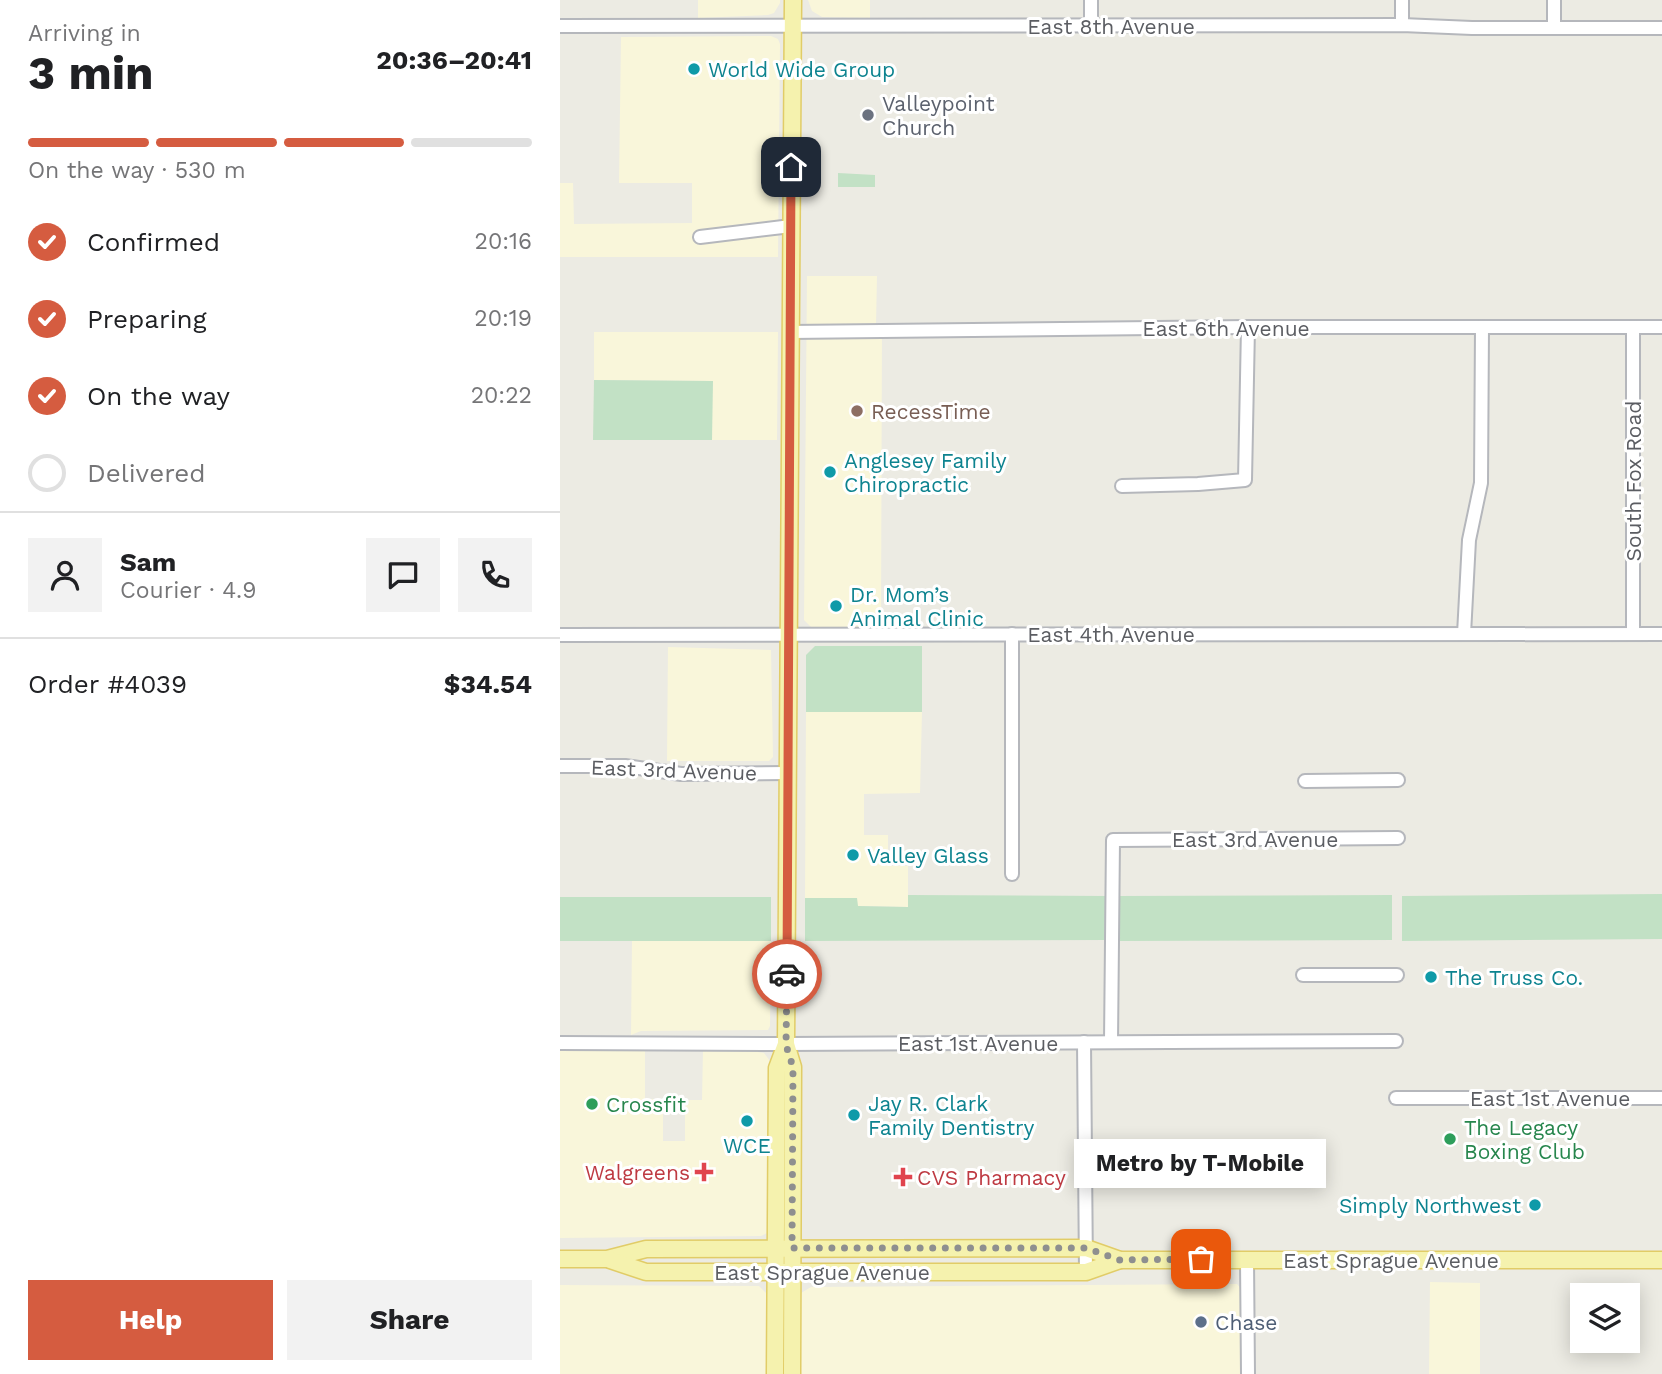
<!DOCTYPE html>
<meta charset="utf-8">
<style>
:root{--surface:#fff;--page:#f2f2f2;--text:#202124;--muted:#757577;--line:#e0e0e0;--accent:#d55c40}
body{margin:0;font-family:"Work Sans",sans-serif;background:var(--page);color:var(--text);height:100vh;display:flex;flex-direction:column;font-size:26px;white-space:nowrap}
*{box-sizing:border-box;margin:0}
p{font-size:23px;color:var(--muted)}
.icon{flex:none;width:38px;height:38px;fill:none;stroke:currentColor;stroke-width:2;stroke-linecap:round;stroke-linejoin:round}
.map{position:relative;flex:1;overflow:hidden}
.drawer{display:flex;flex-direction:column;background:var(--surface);width:560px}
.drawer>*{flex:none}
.buttons{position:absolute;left:1010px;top:1283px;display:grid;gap:14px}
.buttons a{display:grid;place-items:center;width:70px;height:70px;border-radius:0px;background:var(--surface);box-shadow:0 4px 18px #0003;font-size:35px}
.pin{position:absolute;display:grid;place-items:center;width:60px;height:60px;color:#fff;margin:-30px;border-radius:14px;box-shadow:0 4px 10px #0006}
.courier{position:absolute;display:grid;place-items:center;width:70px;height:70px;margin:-35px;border:5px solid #d55c40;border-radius:50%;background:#fff;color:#222;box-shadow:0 2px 9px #0007}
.bubble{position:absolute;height:49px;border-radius:0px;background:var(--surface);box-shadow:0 4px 18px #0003;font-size:23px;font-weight:700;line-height:49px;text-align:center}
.summary em{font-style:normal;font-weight:700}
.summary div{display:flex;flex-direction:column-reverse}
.summary{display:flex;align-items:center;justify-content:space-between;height:119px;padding:0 28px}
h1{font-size:46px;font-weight:700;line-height:52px}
.bar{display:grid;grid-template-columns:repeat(4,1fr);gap:10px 7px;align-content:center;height:84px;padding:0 28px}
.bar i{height:9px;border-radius:5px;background:var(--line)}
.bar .current{background:var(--accent)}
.bar p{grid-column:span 4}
.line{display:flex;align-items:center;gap:18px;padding:0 28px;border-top:2px solid var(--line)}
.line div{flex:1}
.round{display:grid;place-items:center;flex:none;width:74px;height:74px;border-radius:0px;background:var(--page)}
ol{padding:0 28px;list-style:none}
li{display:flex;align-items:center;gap:21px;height:77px}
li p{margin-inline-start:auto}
li .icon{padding:7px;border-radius:50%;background:var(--accent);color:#fff;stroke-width:4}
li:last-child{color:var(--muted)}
li i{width:38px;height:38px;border:4px solid var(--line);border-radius:50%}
.button{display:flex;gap:14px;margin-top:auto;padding:14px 28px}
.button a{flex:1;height:80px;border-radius:0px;background:var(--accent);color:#fff;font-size:28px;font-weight:700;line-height:80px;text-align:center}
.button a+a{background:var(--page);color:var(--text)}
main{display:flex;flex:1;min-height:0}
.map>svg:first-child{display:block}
.commercial{fill:#f9f6da}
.green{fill:#c2e1c5}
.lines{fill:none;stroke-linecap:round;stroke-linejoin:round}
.minor-casing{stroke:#b5b7bc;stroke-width:16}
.major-casing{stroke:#e1cc67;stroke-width:19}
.minor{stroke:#fff;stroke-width:12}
.major{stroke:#f5f2ae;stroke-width:16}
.done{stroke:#8e8f8f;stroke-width:7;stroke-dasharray:0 12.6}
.route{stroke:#d55c40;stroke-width:9}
.culture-dot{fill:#0f9aa8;stroke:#fff;stroke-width:2.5}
.worship-dot{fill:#6b7280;stroke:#fff;stroke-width:2.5}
.education-dot{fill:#8d6e63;stroke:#fff;stroke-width:2.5}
.leisure-dot{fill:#2e9e5b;stroke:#fff;stroke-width:2.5}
.health-dot{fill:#e0444e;stroke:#fff;stroke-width:2.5}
.service-dot{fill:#5c6f8a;stroke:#fff;stroke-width:2.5}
.labels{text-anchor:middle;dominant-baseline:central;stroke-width:6;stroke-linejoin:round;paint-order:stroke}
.street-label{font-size:21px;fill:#5b5d62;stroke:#fff}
.culture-label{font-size:21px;fill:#0d838f;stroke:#fff;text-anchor:start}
.worship-label{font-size:21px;fill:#5b616d;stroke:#fff;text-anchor:start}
.education-label{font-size:21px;fill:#785e54;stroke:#fff;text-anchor:start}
.leisure-label{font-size:21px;fill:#27864d;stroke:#fff;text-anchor:start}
.health-label{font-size:21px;fill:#be3a42;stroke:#fff;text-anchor:end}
.service-label{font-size:21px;fill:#4e5e75;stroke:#fff;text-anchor:start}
</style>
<main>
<section class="drawer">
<div class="summary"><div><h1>3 min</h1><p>Arriving in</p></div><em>20:36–20:41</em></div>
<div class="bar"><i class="current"></i><i class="current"></i><i class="current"></i><i></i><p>On the way · 530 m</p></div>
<ol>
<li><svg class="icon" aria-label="check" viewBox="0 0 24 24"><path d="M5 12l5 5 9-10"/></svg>Confirmed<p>20:16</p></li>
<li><svg class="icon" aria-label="check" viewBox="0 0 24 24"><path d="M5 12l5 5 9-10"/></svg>Preparing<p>20:19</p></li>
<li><svg class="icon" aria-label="check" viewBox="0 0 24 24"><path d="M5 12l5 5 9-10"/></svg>On the way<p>20:22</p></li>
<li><i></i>Delivered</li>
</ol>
<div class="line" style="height:126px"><a class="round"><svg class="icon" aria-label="person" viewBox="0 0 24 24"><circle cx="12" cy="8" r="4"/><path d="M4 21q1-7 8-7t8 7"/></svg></a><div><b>Sam</b><p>Courier · 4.9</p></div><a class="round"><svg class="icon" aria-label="chat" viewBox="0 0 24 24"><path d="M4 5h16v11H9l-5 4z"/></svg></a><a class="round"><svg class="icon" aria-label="phone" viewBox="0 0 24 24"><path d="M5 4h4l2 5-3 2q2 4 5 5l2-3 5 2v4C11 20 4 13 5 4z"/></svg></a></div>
<div class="line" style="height:91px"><div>Order #4039</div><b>$34.54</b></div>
<div class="button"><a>Help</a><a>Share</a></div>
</section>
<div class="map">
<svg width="1102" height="1374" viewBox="0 0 1102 1374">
<rect width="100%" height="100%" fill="#ecebe3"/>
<!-- commercial -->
<g class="commercial">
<polygon points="138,0 220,0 220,3 214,13 208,15 138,18"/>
<polygon points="248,0 310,0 310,18 262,17 252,11"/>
<polygon points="211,36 218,39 220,44 218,257 0,257 0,183 13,183 14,224 132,223 132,183 59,183 61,37"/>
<polygon points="247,276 317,276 316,324 322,324 321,625 319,627 252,628 244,620"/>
<polygon points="34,332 218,332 217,440 152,440 152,381 34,380"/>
<polygon points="108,647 211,650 213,757 209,761 107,761"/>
<polygon points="246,712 362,712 360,793 304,794 304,835 328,835 328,866 348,866 348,907 297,906 297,898 245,898"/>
<polygon points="72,941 211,941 210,1026 208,1030 81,1031 71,1035"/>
<polygon points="0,1048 85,1048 85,1099 103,1099 103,1141 125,1141 125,1100 142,1100 143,1049 180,1049 204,1053 210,1061 207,1233 201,1236 0,1238"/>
<polygon points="870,1282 920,1283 920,1374 869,1374"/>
<polygon points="677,1284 684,1292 682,1374 241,1374 241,1293 251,1287"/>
<polygon points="0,1285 199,1286 208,1295 208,1374 0,1374"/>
</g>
<!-- green -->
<g class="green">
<polygon points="278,173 315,175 315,187 278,187"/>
<polygon points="34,380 153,381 152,440 33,440"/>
<polygon points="255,646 362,646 362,712 246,712 246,655"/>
<polygon points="1102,894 1102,939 842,941 842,896"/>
<polygon points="348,895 548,896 548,940 245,941 245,898 297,898 298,906 348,907"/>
<polygon points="832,895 832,940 558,941 558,896"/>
<rect x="0" y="897" width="211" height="44"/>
</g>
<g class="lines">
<defs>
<g id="minor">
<polyline points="531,0 531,25"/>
<polyline points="994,0 994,28"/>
<polyline points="842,25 842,0"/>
<polyline points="0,26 842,25 912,28 1102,28"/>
<polyline points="140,237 231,226"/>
<polyline points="230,332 688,327 1102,327"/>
<polyline points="562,486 638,484 685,480 688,327"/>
<polyline points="904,634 909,540 921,483 922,327"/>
<polyline points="1073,634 1073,328"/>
<polyline points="0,635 1102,634"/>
<polyline points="0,766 65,766 121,774 227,773"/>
<polyline points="745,781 838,780"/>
<polyline points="452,874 452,634"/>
<polyline points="743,975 837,975"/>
<polyline points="524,1042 526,1272"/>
<polyline points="551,1042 553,840 838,838"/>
<polyline points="0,1043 226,1044 836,1041"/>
<polyline points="836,1098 1102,1098"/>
<polyline points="687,1260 688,1374"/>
</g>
<g id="major">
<polyline points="0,1259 47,1259 86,1249 526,1248 560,1260 1102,1260"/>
<polyline points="50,1260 86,1272 526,1272 560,1260"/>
<polyline points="215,1374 217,1068 226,1044"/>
<polyline points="232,1374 233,1067 226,1044 233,0"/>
</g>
</defs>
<!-- minor casing -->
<use href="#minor" class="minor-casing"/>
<!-- major casing -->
<use href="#major" class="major-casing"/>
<!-- minor -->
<use href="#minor" class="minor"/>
<!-- major -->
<use href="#major" class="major"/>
</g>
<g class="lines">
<!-- done -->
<polyline class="done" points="227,974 226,1045 233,1067 232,1248 526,1248 560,1260 641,1259"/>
<!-- route -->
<polyline class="route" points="227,974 231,167"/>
</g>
<!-- markers -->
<g class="culture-dot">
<circle cx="134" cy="69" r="7"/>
<circle cx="270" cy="472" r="7"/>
<circle cx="276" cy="606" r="7"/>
<circle cx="293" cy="855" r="7"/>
<circle cx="871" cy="977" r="7"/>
<circle cx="294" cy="1115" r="7"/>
<circle cx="187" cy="1121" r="7"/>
<circle cx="975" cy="1205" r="7"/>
</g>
<circle class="worship-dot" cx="308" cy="115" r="7"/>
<circle class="education-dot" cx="297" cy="411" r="7"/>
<g class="leisure-dot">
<circle cx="32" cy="1104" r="7"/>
<circle cx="890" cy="1139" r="7"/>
</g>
<g class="health-dot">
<path d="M140.5 1161.5h7v7h7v7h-7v7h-7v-7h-7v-7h7z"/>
<path d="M339.5 1166.5h7v7h7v7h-7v7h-7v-7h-7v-7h7z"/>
</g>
<circle class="service-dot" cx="641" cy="1322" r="7"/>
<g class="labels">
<!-- street labels -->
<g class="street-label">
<text x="551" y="26">East 8th Avenue</text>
<text x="666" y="328">East 6th Avenue</text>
<text transform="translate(1073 481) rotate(-90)">South Fox Road</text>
<text x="551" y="634">East 4th Avenue</text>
<text transform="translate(114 770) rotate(2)">East 3rd Avenue</text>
<text x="695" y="839">East 3rd Avenue</text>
<text x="418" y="1043">East 1st Avenue</text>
<text x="990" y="1098">East 1st Avenue</text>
<text x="831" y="1260">East Sprague Avenue</text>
<text x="262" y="1272">East Sprague Avenue</text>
</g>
<!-- culture labels -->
<g class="culture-label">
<text x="148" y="69">World Wide Group</text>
<text x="284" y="460">Anglesey Family<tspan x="284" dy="24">Chiropractic</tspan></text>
<text x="290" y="594">Dr. Mom’s<tspan x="290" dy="24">Animal Clinic</tspan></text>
<text x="307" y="855">Valley Glass</text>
<text x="885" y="977">The Truss Co.</text>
<text x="308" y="1103">Jay R. Clark<tspan x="308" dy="24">Family Dentistry</tspan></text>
<text x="187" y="1145" text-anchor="middle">WCE</text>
<text x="961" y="1205" text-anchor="end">Simply Northwest</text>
</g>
<!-- worship labels -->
<g class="worship-label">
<text x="322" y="103">Valleypoint<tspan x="322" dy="24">Church</tspan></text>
</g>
<!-- education labels -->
<g class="education-label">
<text x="311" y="411">RecessTime</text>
</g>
<!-- leisure labels -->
<g class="leisure-label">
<text x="46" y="1104">Crossfit</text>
<text x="904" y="1127">The Legacy<tspan x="904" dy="24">Boxing Club</tspan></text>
</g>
<!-- health labels -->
<g class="health-label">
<text x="130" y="1172">Walgreens</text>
<text x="357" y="1177" text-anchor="start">CVS Pharmacy</text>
</g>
<!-- service labels -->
<g class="service-label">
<text x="655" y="1322">Chase</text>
</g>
</g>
</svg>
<div class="buttons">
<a><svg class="icon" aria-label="layers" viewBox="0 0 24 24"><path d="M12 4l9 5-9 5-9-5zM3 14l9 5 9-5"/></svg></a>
</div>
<div class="pin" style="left:641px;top:1259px;background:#ea580c"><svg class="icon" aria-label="bag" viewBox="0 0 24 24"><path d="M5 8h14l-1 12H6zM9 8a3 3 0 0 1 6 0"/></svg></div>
<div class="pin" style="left:231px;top:167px;background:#1f2937"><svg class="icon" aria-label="home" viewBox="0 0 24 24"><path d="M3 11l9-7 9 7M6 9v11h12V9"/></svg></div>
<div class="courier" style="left:227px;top:974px"><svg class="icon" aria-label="car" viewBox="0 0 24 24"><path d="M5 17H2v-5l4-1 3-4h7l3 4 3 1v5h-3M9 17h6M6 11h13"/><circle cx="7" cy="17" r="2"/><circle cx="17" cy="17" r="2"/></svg></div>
<div class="bubble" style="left:514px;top:1139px;width:252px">Metro by T-Mobile</div>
</div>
</main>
